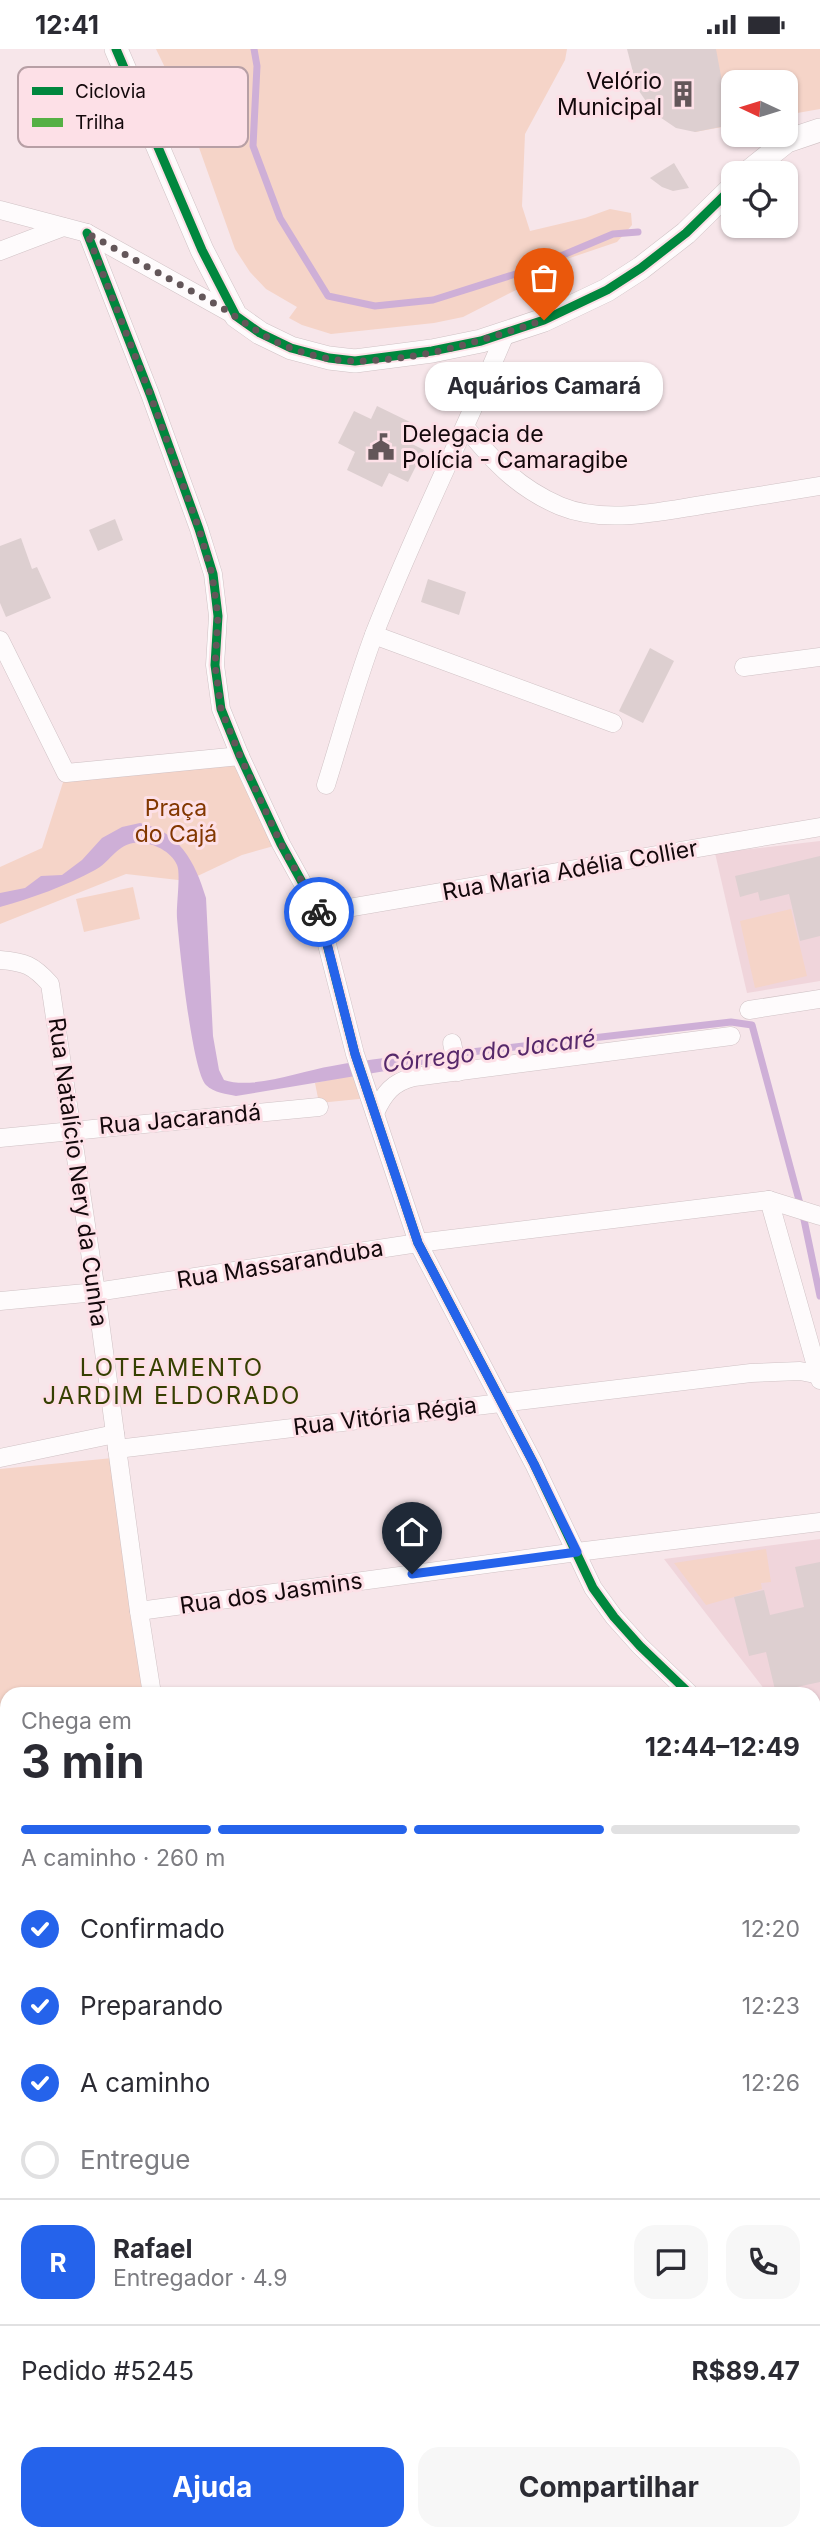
<!DOCTYPE html>
<html lang="pt">
<meta charset="utf-8">
<style>
:root{--surface:#fff;--page:#f7f7f7;--text:#2b2b33;--muted:#7c7c81;--line:#e1e1e2;--accent:#2563eb}
body{margin:0;font-family:Inter,sans-serif;background:var(--page);color:var(--text);height:100vh;display:flex;flex-direction:column;font-size:26px;white-space:nowrap}
*{box-sizing:border-box;margin:0}
p{font-size:23px;color:var(--muted)}
.icon{flex:none;width:38px;height:38px;fill:none;stroke:currentColor;stroke-width:2;stroke-linecap:round;stroke-linejoin:round}
.map{position:relative;flex:1;overflow:hidden}
.panel{position:absolute;left:0px;top:1638px;width:821px;height:854px;display:flex;flex-direction:column;background:var(--surface);border-radius:21px 21px 0 0;box-shadow:0 2px 5px #0004}
.panel>*{flex:none}
.needle{width:46px;rotate:274deg}
.controls{position:absolute;left:721px;top:21px;display:grid;gap:14px}
.controls a{display:grid;place-items:center;width:77px;height:77px;border-radius:14px;background:var(--surface);box-shadow:0 2px 5px #0004;font-size:35px}
.pin{position:absolute;display:grid;place-items:center;width:60px;height:60px;color:#fff;margin:-72px -30px;border-radius:50% 50% 50% 0;rotate:-45deg;box-shadow:0 0 7px #0007}
.pin .icon{rotate:45deg}
.courier{position:absolute;display:grid;place-items:center;width:70px;height:70px;margin:-35px;border:5px solid #2563eb;border-radius:50%;background:#fff;color:#222;box-shadow:0 2px 9px #0007}
.bubble{position:absolute;height:49px;border-radius:21px;background:var(--surface);box-shadow:0 2px 5px #0004;font-size:23px;font-weight:700;line-height:49px;text-align:center}
.head em{font-style:normal;font-weight:700}
.head div{display:flex;flex-direction:column-reverse}
.head{display:flex;align-items:center;justify-content:space-between;height:119px;padding:0 21px}
h1{font-size:46px;font-weight:700;line-height:52px}
.bar{display:grid;grid-template-columns:repeat(4,1fr);gap:10px 7px;align-content:center;height:84px;padding:0 21px}
.bar i{height:9px;border-radius:5px;background:var(--line)}
.bar .on{background:var(--accent)}
.bar p{grid-column:span 4}
.line{display:flex;align-items:center;gap:18px;padding:0 21px;border-top:2px solid var(--line)}
.line div{flex:1}
.round{display:grid;place-items:center;flex:none;width:74px;height:74px;border-radius:21px;background:var(--page)}
ol{padding:0 21px;list-style:none}
li{display:flex;align-items:center;gap:21px;height:77px}
li p{margin-inline-start:auto}
li .icon{padding:7px;border-radius:50%;background:var(--accent);color:#fff;stroke-width:4}
li:last-child{color:var(--muted)}
li i{width:38px;height:38px;border:4px solid var(--line);border-radius:50%}
.button{display:flex;gap:14px;margin-top:auto;padding:14px 21px}
.button a{flex:1;height:80px;border-radius:21px;background:var(--accent);color:#fff;font-size:28px;font-weight:700;line-height:80px;text-align:center}
.button a+a{background:var(--page);color:var(--text)}
.status{display:flex;justify-content:space-between;align-items:center;height:49px;padding:0 35px;background:var(--surface);direction:ltr}
.status svg{height:19px;fill:currentColor}
.map>svg:first-child{display:block}
.built{fill:#f0d5db}
.green{fill:#f5d4c8}
.water{fill:#ceafd7}
.lines{fill:none;stroke-linecap:round;stroke-linejoin:round}
.stream{stroke:#ceafd7;stroke-width:7}
.building{fill:#ddcfd0}
.minor-casing{stroke:#d0c2c5;stroke-width:19}
.tertiary-casing{stroke:#d0c2c5;stroke-width:24}
.minor{stroke:#fefbfc;stroke-width:18}
.tertiary{stroke:#fefbfc;stroke-width:23}
.quiet{stroke:#55b044;stroke-width:7;stroke-dasharray:14 7;stroke-linecap:butt}
.cycleway-casing{stroke:#fde0e7;stroke-width:13}
.cycleway{stroke:#00873e;stroke-width:9}
.done{stroke:#635659;stroke-width:7;stroke-dasharray:0 12.6}
.route{stroke:#2563eb;stroke-width:9}
.labels{text-anchor:middle;dominant-baseline:central;stroke-width:6;stroke-linejoin:round;paint-order:stroke}
.poi-label{font-size:23px;fill:#13080b;stroke:#fde0e7;text-anchor:end}
.park-label{font-size:23px;fill:#823700;stroke:#fde0e7}
.street-label{font-size:23px;fill:#13080b;stroke:#fde0e7}
.water-label{font-size:24px;font-style:italic;fill:#56286a;stroke:#fde0e7}
.neighbourhood-label{font-size:24px;letter-spacing:2px;fill:#364002;stroke:#fde0e7}
.key{fill:#fde0e7;stroke:#b79fa5;stroke-width:2}
.key-label{font-size:19px;fill:#13080b}
</style>
<div class="status"><b>12:41</b><svg viewBox="0 0 49 12"><path d="M0 12V9h3v3zM5 12V6h3v6zM10 12V3h3v9zM15 12V0h3v12zM26 1h20v11H26zM47 4h2v5h-2z"/></svg></div>
<div class="map">
<svg width="820" height="2492" viewBox="0 0 820 2492">
<rect width="100%" height="100%" fill="#f7e6ea"/>
<!-- built -->
<g class="built">
<polygon points="820,792 820,932 747,944 715,804"/>
<polygon points="820,1490 820,1713 814,1705 814,1645 768,1645 664,1510"/>
</g>
<!-- green -->
<g class="green">
<polygon points="156,0 567,0 565,11 525,85 522,157 530,182 585,169 610,160 631,164 632,176 617,193 555,214 535,226 520,239 463,268 434,274 331,285 302,276 289,269 297,258 266,240 250,223 235,200 186,62"/>
<polygon points="629,0 820,0 820,60 786,66 786,33 733,33 733,76 695,83"/>
<polygon points="240,707 281,795 242,806 187,832 126,825 0,875 0,818 42,799 66,724"/>
<polygon points="133,838 140,870 84,883 76,850"/>
<polygon points="791,860 807,927 755,939 740,872"/>
<polygon points="361,1024 369,1049 319,1054 315,1034"/>
<polygon points="123,1408 160,1645 7,1645 7,2485 814,2485 814,2060 820,2065 820,2492 0,2492 0,1420"/>
<polygon points="766,1500 771,1533 761,1534 762,1540 706,1556 674,1514"/>
</g>
<!-- water -->
<g class="water">
<path d="M 140,774 C 179,783 195,812 206,849 L 213,987 L 219,1021 L 224,1031 C 253,1041 301,1022 332,1017 C 368,1010 404,1007 441,1002 L 445,1012 L 236,1047 C 227,1045 214,1044 206,1036 C 192,1022 179,895 177,869 C 176,857 181,824 177,816 C 171,801 148,791 133,794 C 116,797 109,814 95,821 C 66,837 32,849 0,858 L 0,844 L 25,839 L 41,827 L 62,826 L 82,811 L 102,789 L 122,778 Z"/>
<polygon points="483,2485 537,2485 548,2492 486,2492"/>
</g>
<g class="lines">
<!-- stream -->
<g class="stream">
<polyline points="254,0 257,17 253,97 280,169 328,247 375,257 433,251 525,222 613,185 638,183"/>
<polyline points="436,1007 731,973 752,976 803,1166 820,1247"/>
</g>
</g>
<!-- building -->
<g class="building">
<polygon points="627,0 716,0 730,76 695,83 676,79 654,64 637,39"/>
<polygon points="674,114 689,139 673,142 662,138 650,129"/>
<polygon points="377,357 412,374 404,391 424,401 408,433 389,424 382,438 347,421 355,403 338,394 354,362 371,370"/>
<polygon points="115,470 123,491 98,502 89,481"/>
<polygon points="21,489 32,520 37,518 51,549 6,568 0,554 0,497"/>
<polygon points="428,530 466,543 459,566 421,553"/>
<polygon points="650,599 674,612 643,674 619,662"/>
<polygon points="820,807 820,887 800,892 789,845 760,852 758,843 740,848 735,827"/>
<polygon points="820,1513 820,1633 797,1638 798,1642 776,1645 766,1603 749,1607 734,1548 764,1541 770,1566 804,1558 795,1518"/>
</g>
<g class="lines">
<defs>
<g id="minor">
<polyline points="0,161 87,184 236,267"/>
<polyline points="87,184 150,345 199,480 213,525 218,567 215,616 221,660 240,707 281,795 319,864 355,1005 418,1194 534,1415 593,1539 614,1568 640,1597 690,1645"/>
<polyline points="0,202 63,178"/>
<path d="M 466,379 C 494,413 518,439 560,457 C 606,476 661,462 708,455 C 746,449 783,443 820,437"/>
<polyline points="374,586 613,674"/>
<polyline points="0,591 66,724 240,707"/>
<polyline points="744,618 820,608"/>
<path d="M 326,736 C 342,685 356,633 375,583 C 415,481 464,384 506,283"/>
<polyline points="319,864 820,778"/>
<path d="M 0,911 C 25,913 33,916 50,935 L 96,1243 L 139,1562 L 152,1645"/>
<polyline points="749,961 820,950"/>
<polyline points="452,994 458,1023"/>
<path d="M 375,1064 C 384,1044 393,1033 414,1028 L 731,987"/>
<polyline points="0,1089 319,1058"/>
<polyline points="769,1151 820,1331"/>
<polyline points="0,1252 96,1243 418,1194 769,1151 820,1167"/>
<polyline points="117,1400 751,1324 800,1322 820,1326"/>
<polyline points="0,1409 115,1385"/>
<polyline points="139,1562 577,1503 820,1473"/>
<polyline points="814,1802 820,1810"/>
</g>
<g id="tertiary">
<polyline points="116,0 202,201 236,267 260,284 291,299 329,309 355,312 432,302 481,292 544,271 607,241 641,219 686,184 733,138"/>
<polyline points="747,124 787,92 820,81"/>
</g>
</defs>
<!-- minor casing -->
<use href="#minor" class="minor-casing"/>
<!-- tertiary casing -->
<use href="#tertiary" class="tertiary-casing"/>
<!-- minor -->
<use href="#minor" class="minor"/>
<!-- tertiary -->
<use href="#tertiary" class="tertiary"/>
<!-- quiet -->
<g class="quiet">
<polyline points="814,1857 820,1851"/>
<polyline points="0,2083 7,2088"/>
<polyline points="814,2449 820,2445"/>
<polyline points="602,2485 606,2492"/>
<polyline points="738,2492 756,2485"/>
</g>
<defs>
<g id="cycleway">
<polyline points="116,0 202,201 236,267 260,284 291,299 329,309 355,312 432,302 481,292 544,271 607,241 641,219 686,184 733,138"/>
<polyline points="87,184 150,345 199,480 213,525 218,567 215,616 221,660 240,707 281,795 319,864 355,1005 418,1194 534,1415 593,1539 614,1568 640,1597 690,1645"/>
</g>
</defs>
<!-- cycleway casing -->
<use href="#cycleway" class="cycleway-casing"/>
<!-- cycleway -->
<use href="#cycleway" class="cycleway"/>
</g>
<g class="lines">
<!-- done -->
<path class="done" d="M 319,863 L 281,795 L 240,707 L 221,660 L 215,616 L 218,567 L 212,525 L 199,480 L 150,345 L 87,184 C 131,209 175,233 219,257 C 233,265 245,275 259,283 C 286,301 324,312 356,312 C 420,312 484,291 544,271"/>
<!-- route -->
<polyline class="route" points="319,863 355,1005 418,1194 534,1415 577,1503 412,1525"/>
</g>
<!-- icons -->
<defs>
<symbol id="building-bare" viewBox="-9 -9 18 18"><path d="M-4-6H4V6H1V3H-1V6H-4ZM-2.5-4.3h1.7v1.8h-1.7ZM.8-4.3h1.7v1.8H.8ZM-2.5-1h1.7V.8h-1.7ZM.8-1h1.7V.8H.8Z" fill="#635659" stroke="#fde0e7" stroke-width="2.5" paint-order="stroke"/></symbol>
<symbol id="civic-bare" viewBox="-9 -9 18 18"><path d="M-.6-6.5H3V-4.5H.6V-3L4-1V1h2V6H-6V1h2V-1L-.6-3ZM-1.2 2.5V6h2.4V2.5Z" fill="#635659" stroke="#fde0e7" stroke-width="2.5" paint-order="stroke"/></symbol>
</defs>
<g fill-rule="evenodd">
<use href="#building-bare" x="664" y="26" width="38" height="38"/>
<use href="#civic-bare" x="362" y="379" width="38" height="38"/>
</g>
<g class="labels">
<!-- poi labels -->
<g class="poi-label">
<text x="662" y="32">Velório<tspan x="662" dy="26">Municipal</tspan></text>
<text x="402" y="385" text-anchor="start">Delegacia de<tspan x="402" dy="26">Polícia - Camaragibe</tspan></text>
</g>
<!-- park labels -->
<g class="park-label">
<text x="176" y="759">Praça<tspan x="176" dy="26">do Cajá</tspan></text>
</g>
<!-- street labels -->
<g class="street-label">
<text transform="translate(570 821) rotate(-10)">Rua Maria Adélia Collier</text>
<text transform="translate(180 1070) rotate(-5)">Rua Jacarandá</text>
<text transform="translate(78 1123) rotate(82)">Rua Natalício Nery da Cunha</text>
<text transform="translate(280 1215) rotate(-9)">Rua Massaranduba</text>
<text transform="translate(385 1367) rotate(-7)">Rua Vitória Régia</text>
<text transform="translate(271 1544) rotate(-8)">Rua dos Jasmins</text>
</g>
<!-- water labels -->
<g class="water-label">
<text transform="translate(489 1002) rotate(-7)">Córrego do Jacaré</text>
</g>
<!-- neighbourhood labels -->
<g class="neighbourhood-label">
<text x="172" y="1318">LOTEAMENTO<tspan x="172" dy="28">JARDIM ELDORADO</tspan></text>
</g>
</g>
<!-- legend -->
<rect x="18" y="18" width="230" height="80" rx="10" class="key"/>
<rect x="32" y="38" width="31" height="8" fill="#00873e"/>
<rect x="32" y="69" width="31" height="9" fill="#55b044"/>
<g class="key-label">
<text x="75" y="49">Ciclovia</text>
<text x="75" y="80">Trilha</text>
</g>
</svg>
<div class="controls">
<a><svg class="needle" viewBox="-14 -14 28 28"><path d="M0-13l5 13h-10z" fill="#e53935"/><path d="M0 13l5-13h-10z" fill="#7c7c81"/></svg></a>
<a><svg class="icon" aria-label="locate" viewBox="0 0 24 24"><circle cx="12" cy="12" r="6"/><path d="M12 2v4M12 18v4M2 12h4M18 12h4"/></svg></a>
</div>
<div class="pin" style="left:544px;top:271px;background:#ea580c"><svg class="icon" aria-label="bag" viewBox="0 0 24 24"><path d="M5 8h14l-1 12H6zM9 8a3 3 0 0 1 6 0"/></svg></div>
<div class="pin" style="left:412px;top:1525px;background:#1f2937"><svg class="icon" aria-label="home" viewBox="0 0 24 24"><path d="M3 11l9-7 9 7M6 9v11h12V9"/></svg></div>
<div class="courier" style="left:319px;top:863px"><svg class="icon" aria-label="bike" viewBox="0 0 24 24"><circle cx="6" cy="16" r="4"/><circle cx="18" cy="16" r="4"/><path d="M6 16l4-8h5l3 8M10 8l3 8H6M13 5h3"/></svg></div>
<div class="bubble" style="left:425px;top:313px;width:238px">Aquários Camará</div>
<section class="panel">
<div class="head"><div><h1>3 min</h1><p>Chega em</p></div><em>12:44–12:49</em></div>
<div class="bar"><i class="on"></i><i class="on"></i><i class="on"></i><i></i><p>A caminho · 260 m</p></div>
<ol>
<li><svg class="icon" aria-label="check" viewBox="0 0 24 24"><path d="M5 12l5 5 9-10"/></svg>Confirmado<p>12:20</p></li>
<li><svg class="icon" aria-label="check" viewBox="0 0 24 24"><path d="M5 12l5 5 9-10"/></svg>Preparando<p>12:23</p></li>
<li><svg class="icon" aria-label="check" viewBox="0 0 24 24"><path d="M5 12l5 5 9-10"/></svg>A caminho<p>12:26</p></li>
<li><i></i>Entregue</li>
</ol>
<div class="line" style="height:126px"><b class="round" style="background:var(--accent);color:#fff">R</b><div><b>Rafael</b><p>Entregador · 4.9</p></div><a class="round"><svg class="icon" aria-label="chat" viewBox="0 0 24 24"><path d="M4 5h16v11H9l-5 4z"/></svg></a><a class="round"><svg class="icon" aria-label="phone" viewBox="0 0 24 24"><path d="M5 4h4l2 5-3 2q2 4 5 5l2-3 5 2v4C11 20 4 13 5 4z"/></svg></a></div>
<div class="line" style="height:91px"><div>Pedido #5245</div><b>R$89.47</b></div>
<div class="button"><a>Ajuda</a><a>Compartilhar</a></div>
</section>
</div>
